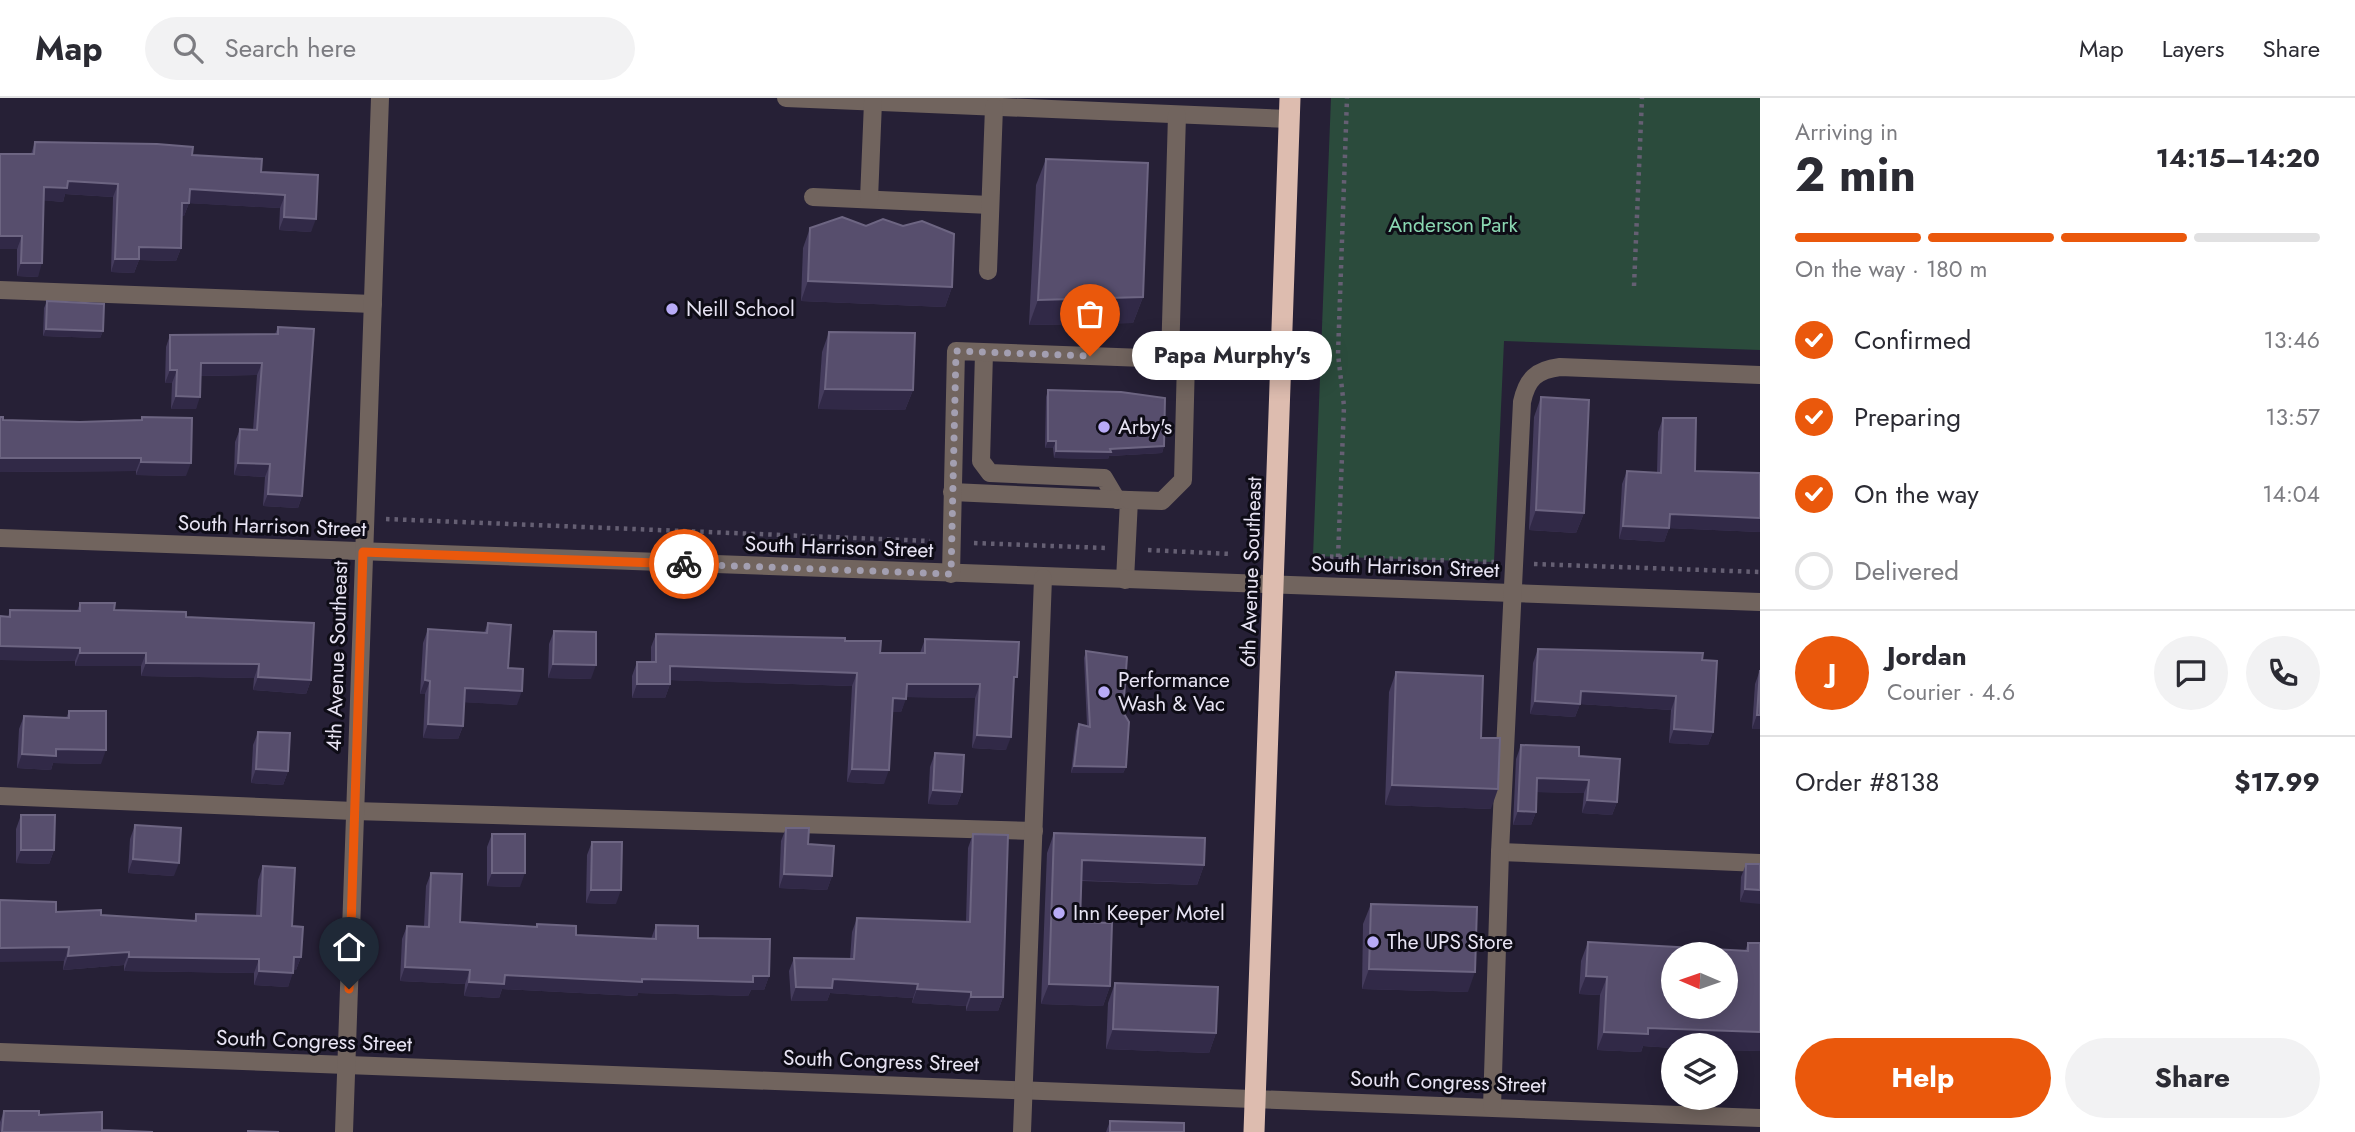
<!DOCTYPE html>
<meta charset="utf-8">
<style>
:root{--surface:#fff;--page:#f2f2f3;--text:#2b2b33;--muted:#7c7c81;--line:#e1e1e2;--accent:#ea580c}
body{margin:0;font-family:Jost,sans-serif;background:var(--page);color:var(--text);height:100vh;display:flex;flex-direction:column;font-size:26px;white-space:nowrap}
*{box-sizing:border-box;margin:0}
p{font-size:23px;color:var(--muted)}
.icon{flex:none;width:38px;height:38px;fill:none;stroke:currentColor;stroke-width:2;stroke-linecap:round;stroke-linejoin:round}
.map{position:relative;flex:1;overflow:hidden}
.drawer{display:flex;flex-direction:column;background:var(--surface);width:595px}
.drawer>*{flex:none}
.needle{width:46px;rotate:272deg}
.fabs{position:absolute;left:1661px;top:844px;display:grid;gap:14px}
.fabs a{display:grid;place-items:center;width:77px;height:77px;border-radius:50%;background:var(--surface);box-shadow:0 4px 18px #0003;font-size:35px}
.pin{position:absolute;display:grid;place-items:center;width:60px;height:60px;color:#fff;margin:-72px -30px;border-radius:50% 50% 50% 0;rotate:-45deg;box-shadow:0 0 7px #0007}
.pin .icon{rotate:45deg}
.courier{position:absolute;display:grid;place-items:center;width:70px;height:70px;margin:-35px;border:5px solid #ea580c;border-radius:50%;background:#fff;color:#222;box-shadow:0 2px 9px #0007}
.bubble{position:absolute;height:49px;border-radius:24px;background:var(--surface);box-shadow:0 4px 18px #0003;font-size:23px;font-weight:700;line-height:49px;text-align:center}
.summary em{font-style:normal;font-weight:700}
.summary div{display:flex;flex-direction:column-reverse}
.summary{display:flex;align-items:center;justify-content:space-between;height:119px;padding:0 35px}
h1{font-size:46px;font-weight:700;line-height:52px}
.bar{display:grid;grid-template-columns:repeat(4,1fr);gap:10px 7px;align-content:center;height:84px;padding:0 35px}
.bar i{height:9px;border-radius:5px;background:var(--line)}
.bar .on{background:var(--accent)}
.bar p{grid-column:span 4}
.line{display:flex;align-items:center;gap:18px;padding:0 35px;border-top:2px solid var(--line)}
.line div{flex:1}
.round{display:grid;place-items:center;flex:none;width:74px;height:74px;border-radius:37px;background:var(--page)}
ol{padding:0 35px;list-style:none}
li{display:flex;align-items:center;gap:21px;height:77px}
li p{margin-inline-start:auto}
li .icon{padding:7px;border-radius:50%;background:var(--accent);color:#fff;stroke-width:4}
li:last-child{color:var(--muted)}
li i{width:38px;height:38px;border:4px solid var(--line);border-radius:50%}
.primary-button{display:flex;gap:14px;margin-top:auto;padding:14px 35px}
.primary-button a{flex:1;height:80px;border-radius:42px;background:var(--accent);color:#fff;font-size:28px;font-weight:700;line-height:80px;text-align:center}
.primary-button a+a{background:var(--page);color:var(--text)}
header{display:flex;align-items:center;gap:42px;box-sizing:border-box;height:98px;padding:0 35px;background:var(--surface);border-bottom:2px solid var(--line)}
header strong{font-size:33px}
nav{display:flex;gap:38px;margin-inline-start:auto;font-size:24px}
.search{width:490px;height:63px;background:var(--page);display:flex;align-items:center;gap:18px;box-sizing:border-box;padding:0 24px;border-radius:38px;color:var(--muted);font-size:26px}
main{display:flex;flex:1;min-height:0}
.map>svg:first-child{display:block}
.green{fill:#2b4b3c}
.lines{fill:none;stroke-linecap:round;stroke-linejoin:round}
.path{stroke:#655f73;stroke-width:4.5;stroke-dasharray:3.5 5;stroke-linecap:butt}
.minor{stroke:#71645e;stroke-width:18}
.highway{stroke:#ddbcaf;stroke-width:21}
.wall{fill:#453c5d}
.shaded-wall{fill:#312947}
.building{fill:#574e6d;stroke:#6d6582;stroke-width:2;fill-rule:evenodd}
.done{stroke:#a39fb1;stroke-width:7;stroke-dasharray:0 12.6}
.route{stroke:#ea580c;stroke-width:9}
.poi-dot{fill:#b8abf7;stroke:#0e0c16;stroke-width:2.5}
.labels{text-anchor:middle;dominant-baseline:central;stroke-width:6;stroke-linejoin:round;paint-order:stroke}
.park-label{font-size:21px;fill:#8ad6b1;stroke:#0e0c16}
.poi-label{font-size:21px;fill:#e7e3f3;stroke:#0e0c16;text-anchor:start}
.street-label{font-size:21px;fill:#e7e3f3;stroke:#0e0c16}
</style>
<header>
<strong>Map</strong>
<div class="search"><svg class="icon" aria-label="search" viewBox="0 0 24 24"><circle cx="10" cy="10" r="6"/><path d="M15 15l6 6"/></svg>Search here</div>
<nav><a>Map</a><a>Layers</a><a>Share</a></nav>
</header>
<main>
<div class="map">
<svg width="1760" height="1034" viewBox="0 0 1760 1034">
<rect width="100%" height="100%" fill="#262036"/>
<!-- green -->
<polygon class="green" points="1331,0 1760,0 1760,252 1504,243 1494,464 1313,458"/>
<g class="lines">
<!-- path -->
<g class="path">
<polyline points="1634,188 1642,0"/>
<polyline points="386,421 930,443"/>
<polyline points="974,445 1105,450"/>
<polyline points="1148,452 1231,456"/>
<polyline points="1313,458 1494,464"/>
<polyline points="1338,459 1344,308 1338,256 1347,0"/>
<polyline points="1534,466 1760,474"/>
</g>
<!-- minor -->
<g class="minor">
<polyline points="786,0 1289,21"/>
<polyline points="813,99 990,107"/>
<polyline points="869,101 873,4"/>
<polyline points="988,173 994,9"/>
<polyline points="0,192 373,206"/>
<polyline points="984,255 981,363 990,375 1104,380 1117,402"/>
<polyline points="1170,261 1177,17"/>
<polyline points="952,394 1129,402 1125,482"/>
<polyline points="1129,402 1162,403 1183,382 1186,262"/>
<polyline points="0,440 1760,504"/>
<polyline points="951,476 956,253 1282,265"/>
<polyline points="0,698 354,713 1034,733"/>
<polyline points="1500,754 1760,765"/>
<polyline points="0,954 1760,1020"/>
<path d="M 1492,1009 L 1500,754 L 1522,304 C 1527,281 1536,272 1560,269 L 1760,277"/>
<polyline points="344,1034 380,0"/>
<polyline points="1022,1034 1043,480"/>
</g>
<!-- highway -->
<polyline class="highway" points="1254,1034 1290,0"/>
</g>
<!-- wall -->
<g class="wall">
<polygon points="35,44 192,57 261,74 318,77 311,134 279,132 280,110 189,105 184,118 182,118 181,150 176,163 139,162 134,175 111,174 113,99 65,96 63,104 43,102 38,179 17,178 17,151 31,56"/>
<polygon points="1046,61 1143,199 1133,225 1029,227 1036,87"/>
<polygon points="903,128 952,189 945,209 801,203 803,150 810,130"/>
<polygon points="47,203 103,233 100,240 43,238 44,210"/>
<polygon points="278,229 302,398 298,410 263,408 265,379 234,377 235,344 240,331 253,332 257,277 201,278 196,311 171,311 172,285 165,285 166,249 170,237 275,236"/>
<polygon points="829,234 913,292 905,312 818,311 822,254"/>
<polygon points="1048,292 1164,348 1162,355 1109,358 1108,361 1054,360 1053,350 1045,350 1046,299"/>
<polygon points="1541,299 1584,415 1576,435 1529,432 1534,319"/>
<polygon points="0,319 3,322 80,324 141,322 142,319 186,378 136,377 136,373 0,374"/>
<polygon points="1663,320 1695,373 1760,375 1760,434 1669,430 1664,444 1619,441 1622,386 1627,373 1657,375 1658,334"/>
<polygon points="80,505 114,512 186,519 311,582 306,596 253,592 254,580 141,578 141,568 75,568 75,563 0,562 0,518 8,519 10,512 77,513"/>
<polygon points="488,525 508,570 517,607 464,604 463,628 458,641 423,640 425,596 420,596 423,545 428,531 484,535"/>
<polygon points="554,533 591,581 548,580 549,546"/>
<polygon points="656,536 845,543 880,555 920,555 925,541 1013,591 1006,652 972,650 975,600 906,599 901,614 892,614 884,686 847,684 852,588 670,582 670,586 665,600 632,600 632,578 637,564 651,564 651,549"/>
<polygon points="1538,551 1702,562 1713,634 1708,647 1669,645 1671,612 1580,606 1575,619 1530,616 1533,565"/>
<polygon points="1086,553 1123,614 1126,669 1123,675 1071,675 1076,633 1079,626 1087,628 1084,560"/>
<polygon points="1760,572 1760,631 1752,631 1755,586"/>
<polygon points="1396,574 1481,640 1491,711 1385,707 1389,594"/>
<polygon points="69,613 101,666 53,665 51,672 17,670 19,631 24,618 66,620"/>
<polygon points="258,634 288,673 283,687 251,685 253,647"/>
<polygon points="1521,647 1579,658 1617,704 1612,717 1582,715 1584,695 1537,694 1536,714 1531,727 1513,727 1516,661"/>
<polygon points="935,655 962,694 957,707 928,706 930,669"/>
<polygon points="21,717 54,752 49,766 16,765 16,731"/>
<polygon points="135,727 174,778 128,775 130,741"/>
<polygon points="786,730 808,746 832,778 827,792 779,790 781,743"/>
<polygon points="1054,735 1204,767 1197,787 1082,783 1080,824 1110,888 1103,908 1041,906 1047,755"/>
<polygon points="492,736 520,789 487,788 487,749"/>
<polygon points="973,736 1003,899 998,913 966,913 966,908 912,905 913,900 830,895 827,903 791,903 789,873 794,860 850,861 852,834 857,820 966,824 968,750"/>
<polygon points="592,744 616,806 586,805 587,757"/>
<polygon points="1746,766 1760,766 1740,804 1741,779"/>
<polygon points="263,768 292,828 301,859 296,872 293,872 288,889 254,887 254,875 124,873 124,867 63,872 64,863 56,814 194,823 196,816 256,818 258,782"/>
<polygon points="431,775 460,824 536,829 537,826 576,837 651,841 656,827 698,840 769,878 764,892 751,892 748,898 638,895 637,898 502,891 499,900 464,898 465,886 400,883 402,841 407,828 424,828 426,788"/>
<polygon points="1371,806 1468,894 1362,891 1363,826"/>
<polygon points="1588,844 1745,853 1748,845 1760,953 1726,952 1726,947 1673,947 1673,950 1643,948 1641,954 1597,952 1600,897 1579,896 1581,863"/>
<polygon points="1115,885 1216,935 1209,955 1106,951 1108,905"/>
<polygon points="4,1013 39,1017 102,1032 153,1034 0,1034 0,1024"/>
<polygon points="1110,1023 1184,1034 1106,1034"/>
</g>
<!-- shaded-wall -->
<g class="shaded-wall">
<polygon points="68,83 118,86 113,99 65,96 63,104 39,102 44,89"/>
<polygon points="190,91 285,97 280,110 185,105"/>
<polygon points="182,105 189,105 184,118 177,118"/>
<polygon points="284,119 316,121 311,134 279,132"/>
<polygon points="0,138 22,138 17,151 0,151"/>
<polygon points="139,149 181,150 176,163 139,162 134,175 111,174 115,161"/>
<polygon points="21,165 42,165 38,179 17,178"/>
<polygon points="808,183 952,189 945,209 801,203"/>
<polygon points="1143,199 1133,225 1029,227 1038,202"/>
<polygon points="46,231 103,233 100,240 43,238"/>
<polygon points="201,265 262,265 257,277 197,278"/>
<polygon points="170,272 177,272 172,285 165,285"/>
<polygon points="825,291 913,292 905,312 818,311"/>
<polygon points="176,298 200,299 196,311 171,311"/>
<polygon points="1048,343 1056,343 1053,350 1045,350"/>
<polygon points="1164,348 1162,355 1109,358 1108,361 1054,360 1056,353"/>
<polygon points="0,360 141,360 136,373 0,374"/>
<polygon points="141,364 191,365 186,378 136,377"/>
<polygon points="238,365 270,366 265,379 234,377"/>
<polygon points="268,396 302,398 298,410 263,408"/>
<polygon points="1536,412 1584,415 1576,435 1529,432"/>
<polygon points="1670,416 1760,420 1760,434 1665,430"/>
<polygon points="1623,428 1669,430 1664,444 1619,441"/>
<polygon points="0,548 80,550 75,563 0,562"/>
<polygon points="80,555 146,555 141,568 75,568"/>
<polygon points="146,565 259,566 254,580 141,578"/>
<polygon points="553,566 596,567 591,581 548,580"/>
<polygon points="670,568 857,575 852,588 666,582"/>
<polygon points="258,579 311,582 306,596 253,592"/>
<polygon points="425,582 430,583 425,596 420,596"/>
<polygon points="637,586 670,586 665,600 632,600"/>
<polygon points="907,586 980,586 975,600 902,599"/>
<polygon points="465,590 522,593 517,607 460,604"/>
<polygon points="1581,593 1676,598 1671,612 1580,606 1575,619 1530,616 1535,603"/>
<polygon points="893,600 906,601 901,614 888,614"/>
<polygon points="1757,617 1760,617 1760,631 1752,631"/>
<polygon points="428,626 463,628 458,641 423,640"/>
<polygon points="1674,631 1713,634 1708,647 1669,645"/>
<polygon points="977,637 1011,639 1006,652 972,650"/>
<polygon points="56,651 106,652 101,666 53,665 51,672 17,670 22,656"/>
<polygon points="1074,668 1126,669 1123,675 1071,675"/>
<polygon points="256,671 288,673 283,687 251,685"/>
<polygon points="852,671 889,672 884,686 847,684"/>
<polygon points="1537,680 1589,682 1584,695 1532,694"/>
<polygon points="1392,687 1498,691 1491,711 1385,707"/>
<polygon points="933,692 962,694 957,707 928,706"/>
<polygon points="1587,702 1617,704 1612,717 1582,715"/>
<polygon points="1518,713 1536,714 1531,727 1513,727"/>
<polygon points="21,752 54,752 49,766 16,765"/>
<polygon points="133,761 179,765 174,778 128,775"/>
<polygon points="1082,762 1204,767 1197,787 1075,782"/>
<polygon points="492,775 525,775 520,789 487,788"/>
<polygon points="784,776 832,778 827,792 779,790"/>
<polygon points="1745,791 1760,792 1760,806 1740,804"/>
<polygon points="591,792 621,792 616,806 586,805"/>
<polygon points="69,849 64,863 0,864 0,850"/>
<polygon points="129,854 124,867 63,872 68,858"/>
<polygon points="129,859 259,861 254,875 124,873"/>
<polygon points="294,859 301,859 296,872 289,872"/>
<polygon points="405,869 470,872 465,886 400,883"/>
<polygon points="1369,871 1475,874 1468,894 1362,891"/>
<polygon points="259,873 293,875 288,889 254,887"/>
<polygon points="505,877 642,881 769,878 764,892 751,892 748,898 638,895 637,898 502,891 499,900 464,898 469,884"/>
<polygon points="1586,878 1607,879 1600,897 1579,896"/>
<polygon points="833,881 918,886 913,900 830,895 827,903 791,903 796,889"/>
<polygon points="1049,886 1110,888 1103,908 1041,906"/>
<polygon points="917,891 971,894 966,908 912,905"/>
<polygon points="971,899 1003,899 998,913 966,913"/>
<polygon points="1648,930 1760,934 1760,953 1726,952 1726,947 1673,947 1673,950 1643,948 1641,954 1597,952 1604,934"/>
<polygon points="1113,931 1216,935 1209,955 1106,951"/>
</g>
<!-- building -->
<g class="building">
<polygon points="35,44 157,46 193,49 192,57 262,61 261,74 318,77 316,121 284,119 285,97 190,91 189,105 182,105 181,150 139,149 139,161 115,161 118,86 68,83 67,90 44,89 42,165 21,165 22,138 0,138 0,56 34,56"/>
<polygon points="1046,61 1148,65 1143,199 1038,202"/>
<polygon points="842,119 866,128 883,121 903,128 922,123 954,136 952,189 808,183 810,130"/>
<polygon points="47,203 104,206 103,233 46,231"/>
<polygon points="278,229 314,231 302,398 268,396 270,366 238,365 240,331 257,332 262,265 201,265 200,299 176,298 177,272 170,272 170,237 278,236"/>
<polygon points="829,234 915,235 913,292 825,291"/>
<polygon points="1048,292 1121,294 1165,300 1164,348 1110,351 1111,354 1056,353 1056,343 1048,343"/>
<polygon points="1541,299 1589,302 1584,415 1536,412"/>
<polygon points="0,319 3,319 3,322 80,324 142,322 142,319 192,320 191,365 141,364 141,360 0,360"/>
<polygon points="1663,320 1696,320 1695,373 1760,375 1760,420 1670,416 1669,430 1623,428 1627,373 1661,375"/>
<polygon points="80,505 115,505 114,512 186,514 186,519 314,525 311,582 258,579 259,566 146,565 146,555 80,555 80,550 0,548 0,518 10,519 10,512 80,513"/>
<polygon points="488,525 511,527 508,570 523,571 522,593 465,590 463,628 428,626 430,583 425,582 428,531 487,535"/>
<polygon points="554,533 596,534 596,567 553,566"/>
<polygon points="656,536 845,540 845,543 881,543 880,555 925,555 925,541 1019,544 1017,579 1014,579 1011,639 977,637 980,586 907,586 906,601 893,600 889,672 852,671 857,575 670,568 670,586 637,586 637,564 656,564"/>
<polygon points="1538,551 1703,555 1702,562 1717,563 1713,634 1674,631 1676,598 1581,593 1580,606 1535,603"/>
<polygon points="1086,553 1127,559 1123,614 1129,624 1126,669 1074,668 1079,626 1090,629"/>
<polygon points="1760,572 1760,617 1757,617"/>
<polygon points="1396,574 1483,578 1481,640 1500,640 1498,691 1392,687"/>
<polygon points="69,613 106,613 106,652 56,651 56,658 22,656 24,618 69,620"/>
<polygon points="258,634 290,635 288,673 256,671"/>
<polygon points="1521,647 1579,649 1579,658 1620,661 1617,704 1587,702 1589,682 1537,680 1536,714 1518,713"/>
<polygon points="935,655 964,657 962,694 933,692"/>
<polygon points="21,717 55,717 54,752 21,752"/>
<polygon points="135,727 181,730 179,765 133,761"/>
<polygon points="786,730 809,730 808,746 834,748 832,778 784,776"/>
<polygon points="1054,735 1205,740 1204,767 1082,762 1080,824 1112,825 1110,888 1049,886"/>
<rect x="492" y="736" width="33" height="39"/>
<polygon points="973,736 1008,737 1003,899 971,899 971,894 917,891 918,886 833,881 832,890 796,889 794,860 854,861 857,820 970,824"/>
<polygon points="592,744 622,744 621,792 591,792"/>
<polygon points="1746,766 1760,766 1760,792 1745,791"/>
<polygon points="263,768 295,770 292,828 303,829 301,859 294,859 293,875 259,873 259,861 129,859 129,854 68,858 69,849 0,850 0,802 56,804 56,814 101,812 101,817 196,823 196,816 261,818"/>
<polygon points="431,775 462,776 460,824 537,829 537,826 576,828 576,837 656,841 656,827 698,828 698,840 770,841 769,878 753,878 753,884 642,881 642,884 505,877 504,886 469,884 470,872 405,869 407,828 429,829"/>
<polygon points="1371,806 1477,809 1475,874 1369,871"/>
<path d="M 1588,844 L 1748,853 L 1748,845 L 1760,845 L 1760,934 L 1648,930 L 1648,936 L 1604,934 L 1607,879 L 1586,878 ZM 1673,856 L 1726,856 L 1726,908 L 1673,908 Z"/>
<polygon points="1115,885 1218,889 1216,935 1113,931"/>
<polygon points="4,1013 39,1013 39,1017 102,1014 102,1032 153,1034 2,1034"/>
<polygon points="1110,1023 1184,1025 1184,1034 1110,1034"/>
<polygon points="248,1033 279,1034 248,1034"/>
</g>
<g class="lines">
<!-- done -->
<polyline class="done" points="684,466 951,476 956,253 1090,258"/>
<!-- route -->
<polyline class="route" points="349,891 363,454 684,466"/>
</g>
<!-- markers -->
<g class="poi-dot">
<circle cx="672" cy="211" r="7"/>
<circle cx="1104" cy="329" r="7"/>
<circle cx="1104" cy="594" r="7"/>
<circle cx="1059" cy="815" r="7"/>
<circle cx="1373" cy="844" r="7"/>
</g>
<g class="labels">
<!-- park labels -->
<g class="park-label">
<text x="1453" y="127">Anderson Park</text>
</g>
<!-- poi labels -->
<g class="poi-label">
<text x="686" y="211">Neill School</text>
<text x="1118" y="329">Arby's</text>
<text x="1118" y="582">Performance<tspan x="1118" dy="24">Wash &amp; Vac</tspan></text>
<text x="1073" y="815">Inn Keeper Motel</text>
<text x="1387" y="844">The UPS Store</text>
</g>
<!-- street labels -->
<g class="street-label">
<text transform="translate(272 428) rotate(2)">South Harrison Street</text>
<text transform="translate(839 449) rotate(2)">South Harrison Street</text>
<text transform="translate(1405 469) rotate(2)">South Harrison Street</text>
<text transform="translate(1251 474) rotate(-88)">6th Avenue Southeast</text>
<text transform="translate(337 558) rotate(-88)">4th Avenue Southeast</text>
<text transform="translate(314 943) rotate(2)">South Congress Street</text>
<text transform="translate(881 963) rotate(2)">South Congress Street</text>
<text transform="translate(1448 984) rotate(2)">South Congress Street</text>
</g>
</g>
</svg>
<div class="fabs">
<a><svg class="needle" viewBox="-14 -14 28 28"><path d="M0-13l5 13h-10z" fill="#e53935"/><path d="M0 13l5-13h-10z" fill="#7c7c81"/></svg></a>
<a><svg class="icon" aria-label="layers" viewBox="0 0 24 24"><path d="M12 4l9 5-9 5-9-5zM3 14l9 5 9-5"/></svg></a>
</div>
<div class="pin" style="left:1090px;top:258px;background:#ea580c"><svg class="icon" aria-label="bag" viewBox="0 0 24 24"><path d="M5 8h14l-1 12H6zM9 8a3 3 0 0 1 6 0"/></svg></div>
<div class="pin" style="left:349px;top:891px;background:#1f2937"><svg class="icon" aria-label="home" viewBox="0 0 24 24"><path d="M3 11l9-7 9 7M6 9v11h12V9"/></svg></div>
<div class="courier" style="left:684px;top:466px"><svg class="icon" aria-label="bike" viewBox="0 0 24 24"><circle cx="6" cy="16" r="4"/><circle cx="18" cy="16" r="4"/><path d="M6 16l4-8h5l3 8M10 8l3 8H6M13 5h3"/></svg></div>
<div class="bubble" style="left:1132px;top:233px;width:200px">Papa Murphy's</div>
</div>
<section class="drawer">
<div class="summary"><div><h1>2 min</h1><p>Arriving in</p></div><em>14:15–14:20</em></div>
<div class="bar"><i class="on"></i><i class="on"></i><i class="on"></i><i></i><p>On the way · 180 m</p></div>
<ol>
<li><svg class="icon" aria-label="check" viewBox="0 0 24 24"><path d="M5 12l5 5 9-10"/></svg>Confirmed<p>13:46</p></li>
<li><svg class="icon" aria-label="check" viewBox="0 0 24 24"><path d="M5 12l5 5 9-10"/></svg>Preparing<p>13:57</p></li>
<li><svg class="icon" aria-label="check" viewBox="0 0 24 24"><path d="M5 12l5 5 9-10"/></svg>On the way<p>14:04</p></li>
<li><i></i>Delivered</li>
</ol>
<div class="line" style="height:126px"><b class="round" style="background:var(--accent);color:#fff">J</b><div><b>Jordan</b><p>Courier · 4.6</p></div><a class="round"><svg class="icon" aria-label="chat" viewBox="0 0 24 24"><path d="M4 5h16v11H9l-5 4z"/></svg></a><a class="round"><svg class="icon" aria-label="phone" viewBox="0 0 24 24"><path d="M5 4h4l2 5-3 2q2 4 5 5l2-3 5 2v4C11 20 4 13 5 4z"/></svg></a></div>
<div class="line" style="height:91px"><div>Order #8138</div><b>$17.99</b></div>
<div class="primary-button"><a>Help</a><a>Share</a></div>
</section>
</main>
